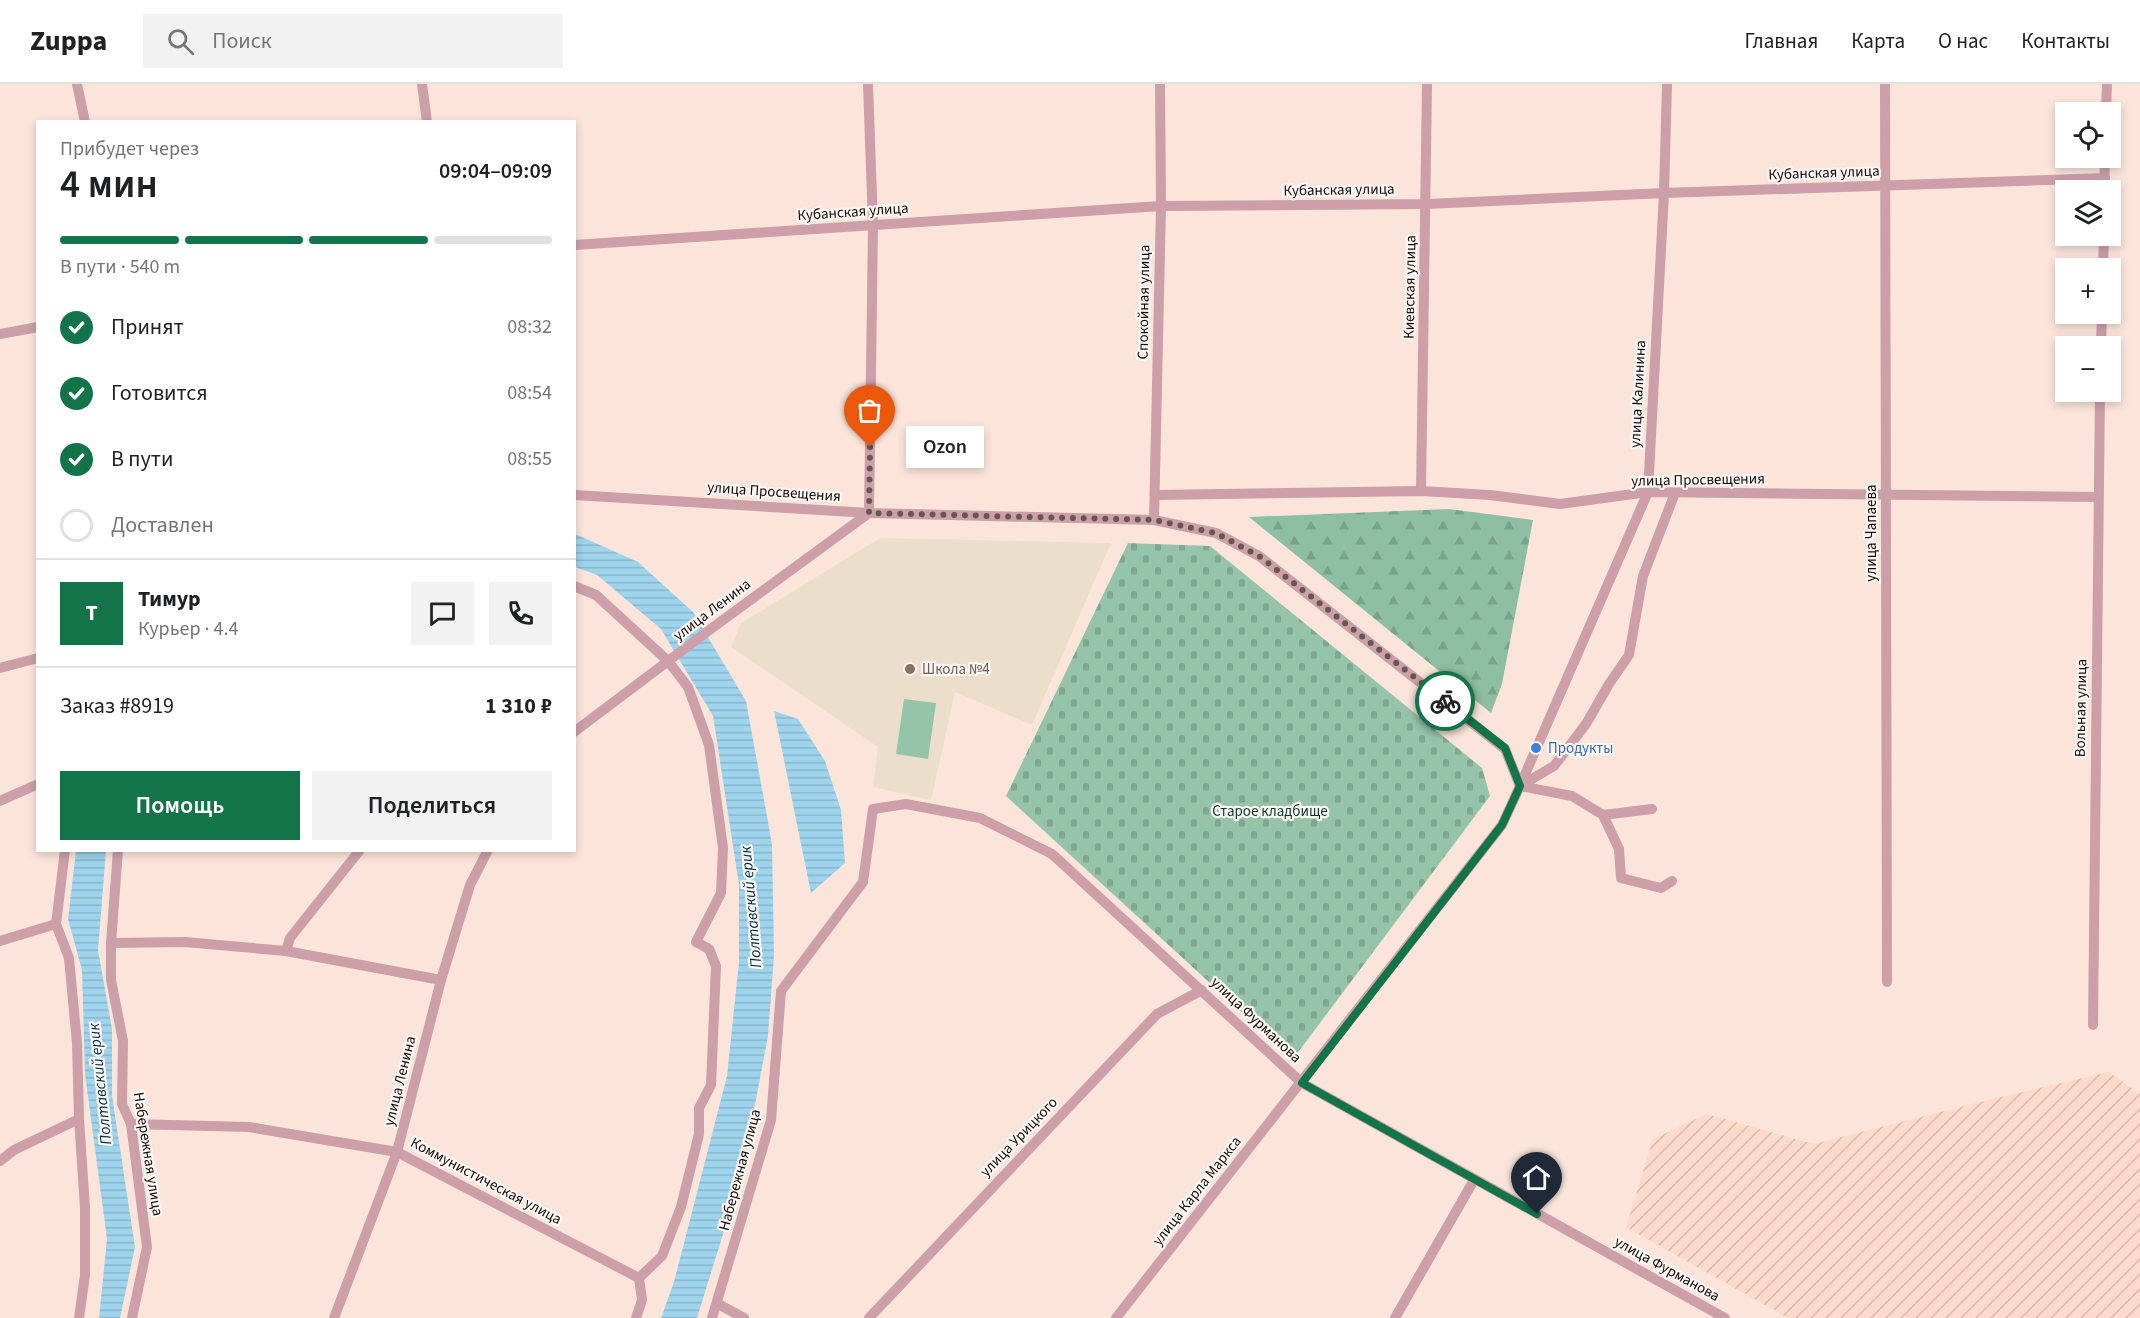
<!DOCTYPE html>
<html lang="ru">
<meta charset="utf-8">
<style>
:root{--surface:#fff;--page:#f2f2f2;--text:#202124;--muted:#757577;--line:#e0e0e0;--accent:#13744a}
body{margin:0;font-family:"Source Sans 3",sans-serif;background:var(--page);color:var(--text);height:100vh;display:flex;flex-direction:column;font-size:22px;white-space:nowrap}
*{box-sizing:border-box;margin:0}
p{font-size:20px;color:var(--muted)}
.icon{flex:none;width:33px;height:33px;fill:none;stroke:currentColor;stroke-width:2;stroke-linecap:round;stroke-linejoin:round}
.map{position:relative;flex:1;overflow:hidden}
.panel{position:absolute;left:36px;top:36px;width:540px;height:732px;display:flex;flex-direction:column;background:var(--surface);border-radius:0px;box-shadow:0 3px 9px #0003}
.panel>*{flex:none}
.controls{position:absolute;left:2055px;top:18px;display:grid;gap:12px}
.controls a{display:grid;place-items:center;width:66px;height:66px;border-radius:0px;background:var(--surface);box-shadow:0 3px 9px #0003;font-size:30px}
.pin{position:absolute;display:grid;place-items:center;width:51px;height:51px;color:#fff;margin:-62px -26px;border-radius:50% 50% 50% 0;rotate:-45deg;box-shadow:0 0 6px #0007}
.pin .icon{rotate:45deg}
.courier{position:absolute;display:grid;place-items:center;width:60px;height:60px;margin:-30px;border:4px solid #13744a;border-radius:50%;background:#fff;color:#222;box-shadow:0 2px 8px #0007}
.bubble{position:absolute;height:42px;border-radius:0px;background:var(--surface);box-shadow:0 3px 9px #0003;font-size:20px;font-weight:600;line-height:42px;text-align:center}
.head em{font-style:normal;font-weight:600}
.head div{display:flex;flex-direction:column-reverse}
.head{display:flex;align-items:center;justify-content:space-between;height:102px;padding:0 24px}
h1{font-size:39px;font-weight:600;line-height:45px}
.bar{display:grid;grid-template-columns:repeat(4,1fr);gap:9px 6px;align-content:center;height:72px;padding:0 24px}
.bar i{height:8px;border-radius:4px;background:var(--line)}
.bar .current{background:var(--accent)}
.bar p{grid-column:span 4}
.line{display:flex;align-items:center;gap:15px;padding:0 24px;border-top:2px solid var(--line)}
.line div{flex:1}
.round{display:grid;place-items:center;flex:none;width:63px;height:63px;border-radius:0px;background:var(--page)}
ol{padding:0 24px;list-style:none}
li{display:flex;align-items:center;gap:18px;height:66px}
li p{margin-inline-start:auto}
li .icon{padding:6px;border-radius:50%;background:var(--accent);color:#fff;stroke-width:4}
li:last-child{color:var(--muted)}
li i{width:33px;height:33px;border:3px solid var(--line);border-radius:50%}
.action{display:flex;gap:12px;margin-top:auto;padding:12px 24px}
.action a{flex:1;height:69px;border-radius:0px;background:var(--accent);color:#fff;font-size:24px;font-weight:600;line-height:69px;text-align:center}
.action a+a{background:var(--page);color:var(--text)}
header{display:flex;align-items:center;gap:36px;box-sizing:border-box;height:84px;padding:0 30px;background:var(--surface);border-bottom:2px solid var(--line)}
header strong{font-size:28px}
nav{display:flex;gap:33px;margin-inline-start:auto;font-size:21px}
.search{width:420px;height:54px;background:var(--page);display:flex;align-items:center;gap:15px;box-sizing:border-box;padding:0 21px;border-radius:0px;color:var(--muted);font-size:22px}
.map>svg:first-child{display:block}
.industrial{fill:url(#industrial-furrows)}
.education{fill:#ebdfcb}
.green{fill:#96c4aa}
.forest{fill:url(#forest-firs)}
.cemetery{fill:url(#cemetery-stones)}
.water{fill:url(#water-rules)}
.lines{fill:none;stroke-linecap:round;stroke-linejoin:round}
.minor{stroke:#cd9fa9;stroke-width:10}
.done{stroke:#655751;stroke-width:6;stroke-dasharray:0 10.8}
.route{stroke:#13744a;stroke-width:8}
.education-dot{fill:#8d6e63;stroke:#fcf6f4;stroke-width:2}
.shop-dot{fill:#3f7fe0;stroke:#fcf6f4;stroke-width:2}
.labels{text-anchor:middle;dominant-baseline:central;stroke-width:4.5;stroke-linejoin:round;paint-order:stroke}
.street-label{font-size:15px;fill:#140b07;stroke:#fcf6f4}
.education-label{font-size:15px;fill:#785e54;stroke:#fcf6f4;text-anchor:start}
.shop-label{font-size:15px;fill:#366cbe;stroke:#fcf6f4;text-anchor:start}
.park-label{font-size:15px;fill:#0e3724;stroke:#fcf6f4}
.water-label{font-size:16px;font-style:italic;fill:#013143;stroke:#fcf6f4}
</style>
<header>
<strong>Zuppa</strong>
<div class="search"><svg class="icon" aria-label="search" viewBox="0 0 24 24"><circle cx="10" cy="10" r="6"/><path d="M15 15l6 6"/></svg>Поиск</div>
<nav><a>Главная</a><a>Карта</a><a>О нас</a><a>Контакты</a></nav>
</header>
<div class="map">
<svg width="2140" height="1234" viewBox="0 0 2140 1234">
<defs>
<pattern id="industrial-furrows" width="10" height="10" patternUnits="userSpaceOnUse" patternTransform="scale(1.5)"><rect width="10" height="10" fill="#fddaca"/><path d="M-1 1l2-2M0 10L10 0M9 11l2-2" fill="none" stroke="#d8baac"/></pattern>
<pattern id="forest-firs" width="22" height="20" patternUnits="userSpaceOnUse" patternTransform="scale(1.5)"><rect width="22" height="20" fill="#8ebfa4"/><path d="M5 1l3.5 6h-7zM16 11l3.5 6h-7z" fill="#7aa38c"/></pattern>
<pattern id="cemetery-stones" width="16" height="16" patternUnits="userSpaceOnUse" patternTransform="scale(1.5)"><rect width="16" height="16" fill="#96c4aa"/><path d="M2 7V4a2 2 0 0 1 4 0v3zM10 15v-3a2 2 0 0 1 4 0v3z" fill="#80a791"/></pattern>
<pattern id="water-rules" width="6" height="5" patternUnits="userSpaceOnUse" patternTransform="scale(1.5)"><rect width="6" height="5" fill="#9fd4ed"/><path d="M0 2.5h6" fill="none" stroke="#88b5ca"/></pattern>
</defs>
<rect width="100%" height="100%" fill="#fbe5db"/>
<!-- industrial -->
<polygon class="industrial" points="2109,988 2140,1010 2140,1234 1788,1234 1626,1143 1653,1055 1707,1030 1814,1060 1988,1016"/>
<!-- education -->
<polygon class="education" points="880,454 1111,459 1032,641 955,608 931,716 873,703 878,663 731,563 741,539"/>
<!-- green -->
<polygon class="green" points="904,615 936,619 928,675 896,670"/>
<!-- forest -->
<polygon class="forest" points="1449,425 1533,436 1502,600 1491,629 1249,433"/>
<!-- cemetery -->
<polygon class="cemetery" points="1128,459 1210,462 1482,684 1490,712 1293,975 1006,712"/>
<!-- water -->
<g class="water">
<polygon points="575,450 638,478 693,528 746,617 772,760 774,871 768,952 742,1089 697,1234 661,1234 674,1198 727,992 739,878 739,801 713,632 661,545 597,491 575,483"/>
<polygon points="774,627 798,635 825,677 841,726 845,779 811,809"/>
<polygon points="76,767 106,767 98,866 112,945 112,1012 135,1163 120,1234 99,1234 107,1155 85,990 82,886 68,835"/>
</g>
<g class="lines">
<!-- minor -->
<g class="minor">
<polyline points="77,0 85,38"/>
<polyline points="422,0 427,38"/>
<polyline points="1885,0 1887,898"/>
<polyline points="2106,28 2107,0"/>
<polyline points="2104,106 2105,74"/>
<polyline points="574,161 1161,122 1427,120 1664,109 2105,94"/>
<polyline points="2103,184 2104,152"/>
<polyline points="0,250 38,243"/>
<polyline points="2101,262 2102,230"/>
<polyline points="1421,407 1427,0"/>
<polyline points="574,411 869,429 1154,436 1216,449 1259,472 1505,665 1520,702"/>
<polyline points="1155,411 1421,407 1490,411 1560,420 1648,408 2098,413"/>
<polyline points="1154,436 1161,122 1160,0"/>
<polyline points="574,502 596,511 668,577 688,603 709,661 723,764 721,809 696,858 709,865 716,882 711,1001 699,1024 699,1050 681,1123 662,1172 639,1194 642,1216 636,1234"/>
<polyline points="0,584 38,574"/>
<polyline points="574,648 708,547 869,429 873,141 868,0"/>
<polyline points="1520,702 1554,682 1586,640 1609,600 1629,571 1643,492 1675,409"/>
<polyline points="1520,702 1572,712 1603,731 1652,725"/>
<polyline points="0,717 38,700"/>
<polyline points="1603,731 1619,765 1621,794 1661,804 1672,797"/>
<polyline points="65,766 56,840 69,874 77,959 79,1035 85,1124 85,1191 79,1234"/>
<polyline points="118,766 111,859 111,896 123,957 122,1020 131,1040 147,1163 132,1234"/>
<polyline points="0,857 56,840"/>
<polyline points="111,859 185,858 286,867 441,896"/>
<polyline points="286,867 290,854 360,766"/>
<polyline points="2093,941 2100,308"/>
<polyline points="131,1040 249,1043 397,1068 639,1194"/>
<polyline points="0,1077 14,1066 79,1035"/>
<polyline points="718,1220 744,1234"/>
<polyline points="334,1234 397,1068 441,896 470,801 488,766"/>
<polyline points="712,1234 771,1036 781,907 863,798 873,725 906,720 980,734 1052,770 1302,999 1725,1234"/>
<polyline points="869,1234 1157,930 1202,906"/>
<polyline points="1116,1234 1502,741 1520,702 1648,408 1664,109 1667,0"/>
<polyline points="1395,1234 1474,1096"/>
</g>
</g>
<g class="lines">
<!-- done -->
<polyline class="done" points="870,363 869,429 1154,436 1216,449 1259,472 1445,617"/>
<!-- route -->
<polyline class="route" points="1445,617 1505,664 1520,702 1502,741 1302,999 1537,1130"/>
</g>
<!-- markers -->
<circle class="education-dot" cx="910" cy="585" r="6"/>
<circle class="shop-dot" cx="1536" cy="664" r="6"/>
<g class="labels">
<!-- street labels -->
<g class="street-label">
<text transform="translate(1824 89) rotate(-2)">Кубанская улица</text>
<text transform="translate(1339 106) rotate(-1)">Кубанская улица</text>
<text transform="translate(853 128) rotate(-4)">Кубанская улица</text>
<text transform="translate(1410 203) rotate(-89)">Киевская улица</text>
<text transform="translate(1144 218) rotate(-89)">Спокойная улица</text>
<text transform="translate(1638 310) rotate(-87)">улица Калинина</text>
<text transform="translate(1698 396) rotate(-1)">улица Просвещения</text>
<text transform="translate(774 408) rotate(4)">улица Просвещения</text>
<text transform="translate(1871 449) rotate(-90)">улица Чапаева</text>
<text transform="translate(712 526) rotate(-37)">улица Ленина</text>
<text transform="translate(2081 624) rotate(-89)">Вольная улица</text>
<text transform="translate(1256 936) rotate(43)">улица Фурманова</text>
<text transform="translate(400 997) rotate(-76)">улица Ленина</text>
<text transform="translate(1019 1053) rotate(-46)">улица Урицкого</text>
<text transform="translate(148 1070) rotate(81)">Набережная улица</text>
<text transform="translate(740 1086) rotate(-75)">Набережная улица</text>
<text transform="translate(486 1097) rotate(28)">Коммунистическая улица</text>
<text transform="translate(1197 1107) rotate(-52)">улица Карла Маркса</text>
<text transform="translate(1667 1185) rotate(29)">улица Фурманова</text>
</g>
<!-- education labels -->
<g class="education-label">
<text x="922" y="585">Школа №4</text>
</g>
<!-- shop labels -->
<g class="shop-label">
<text x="1548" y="664">Продукты</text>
</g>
<!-- park labels -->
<g class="park-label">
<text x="1270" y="727">Старое кладбище</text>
</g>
<!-- water labels -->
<g class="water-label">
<text transform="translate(751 823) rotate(-95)">Полтавский ерик</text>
<text transform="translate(100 1000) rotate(-96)">Полтавский ерик</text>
</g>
</g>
</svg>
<div class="controls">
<a><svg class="icon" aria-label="locate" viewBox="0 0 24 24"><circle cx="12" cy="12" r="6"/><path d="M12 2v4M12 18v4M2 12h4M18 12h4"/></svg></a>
<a><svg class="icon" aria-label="layers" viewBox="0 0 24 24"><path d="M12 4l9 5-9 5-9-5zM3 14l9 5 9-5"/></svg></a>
<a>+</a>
<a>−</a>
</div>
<div class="pin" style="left:870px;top:363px;background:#ea580c"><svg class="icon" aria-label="bag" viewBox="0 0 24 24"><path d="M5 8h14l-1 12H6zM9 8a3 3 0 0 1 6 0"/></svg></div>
<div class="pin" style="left:1537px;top:1130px;background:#1f2937"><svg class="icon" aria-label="home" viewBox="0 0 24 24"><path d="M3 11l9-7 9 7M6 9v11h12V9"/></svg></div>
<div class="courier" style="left:1445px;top:617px"><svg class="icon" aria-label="bike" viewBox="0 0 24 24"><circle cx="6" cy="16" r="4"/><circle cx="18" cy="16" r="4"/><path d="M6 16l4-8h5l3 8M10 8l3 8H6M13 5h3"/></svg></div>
<div class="bubble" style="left:906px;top:342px;width:78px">Ozon</div>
<section class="panel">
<div class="head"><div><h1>4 мин</h1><p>Прибудет через</p></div><em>09:04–09:09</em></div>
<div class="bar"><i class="current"></i><i class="current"></i><i class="current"></i><i></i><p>В пути · 540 m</p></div>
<ol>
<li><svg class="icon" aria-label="check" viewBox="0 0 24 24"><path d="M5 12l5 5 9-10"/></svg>Принят<p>08:32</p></li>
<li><svg class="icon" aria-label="check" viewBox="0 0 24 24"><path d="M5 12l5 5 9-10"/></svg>Готовится<p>08:54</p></li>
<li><svg class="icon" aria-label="check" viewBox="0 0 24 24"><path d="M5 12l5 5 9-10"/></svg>В пути<p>08:55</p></li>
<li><i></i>Доставлен</li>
</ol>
<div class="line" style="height:108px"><b class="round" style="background:var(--accent);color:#fff">Т</b><div><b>Тимур</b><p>Курьер · 4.4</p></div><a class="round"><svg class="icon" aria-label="chat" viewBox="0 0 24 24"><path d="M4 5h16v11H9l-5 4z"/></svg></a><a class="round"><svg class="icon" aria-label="phone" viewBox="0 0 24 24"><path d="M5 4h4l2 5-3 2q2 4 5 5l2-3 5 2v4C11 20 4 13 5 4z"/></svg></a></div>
<div class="line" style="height:78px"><div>Заказ #8919</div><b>1 310 ₽</b></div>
<div class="action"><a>Помощь</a><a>Поделиться</a></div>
</section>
</div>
